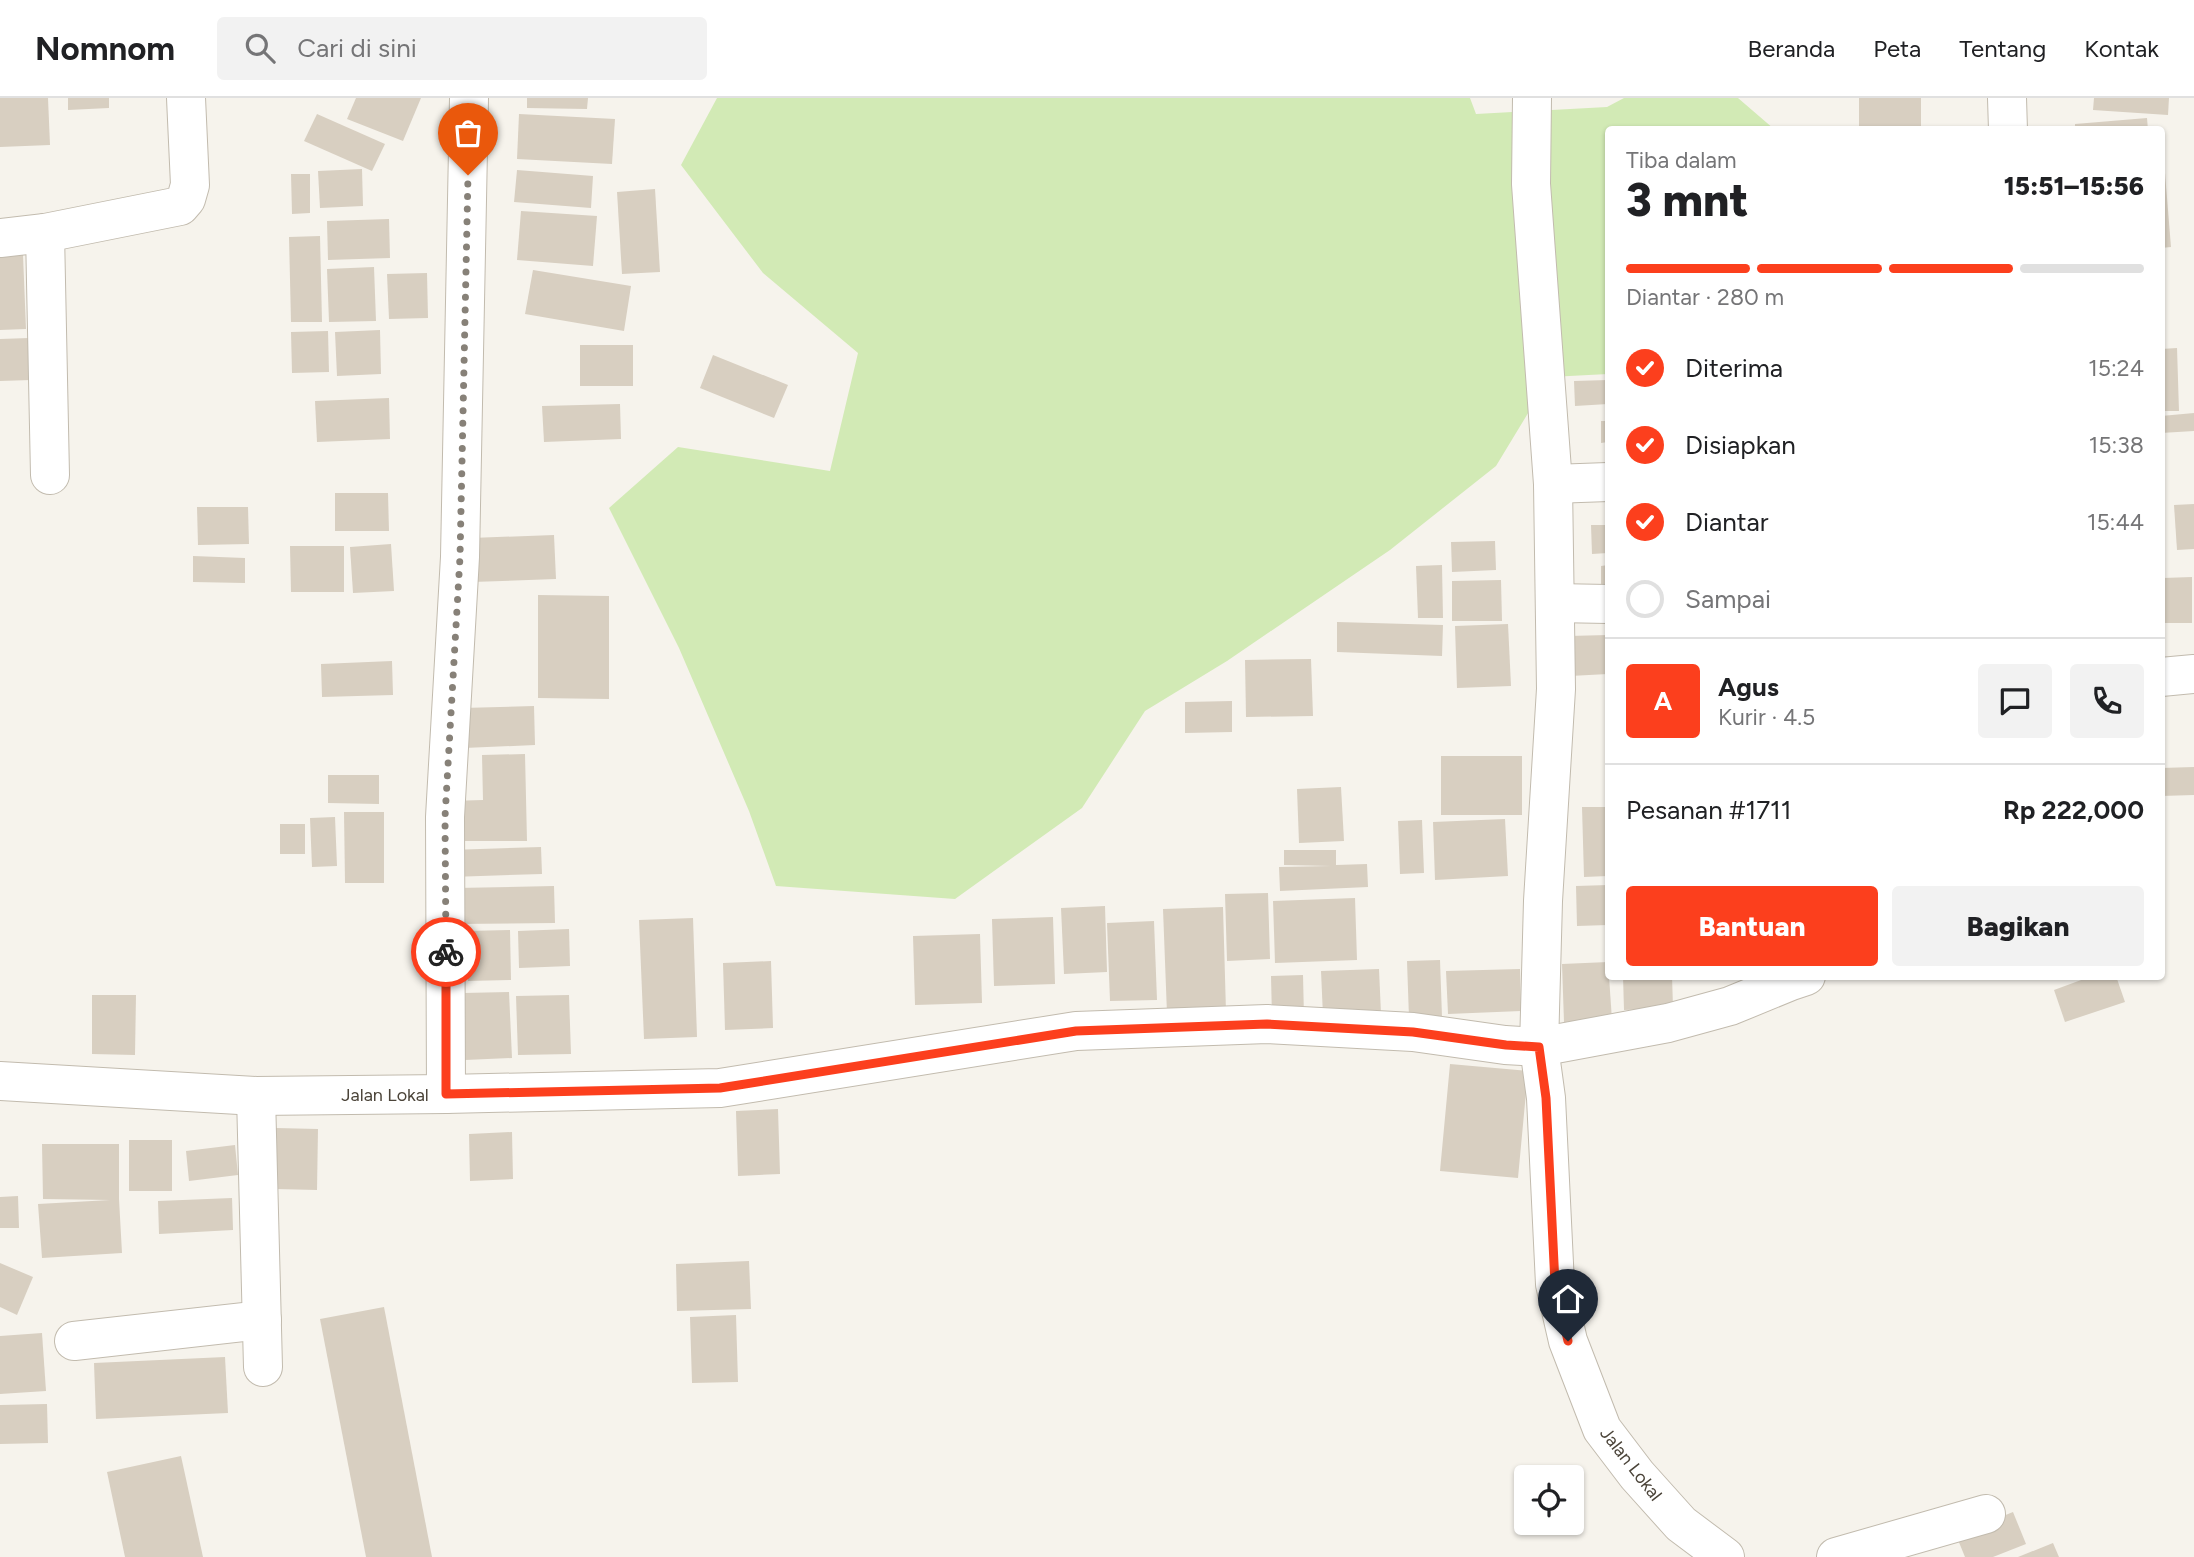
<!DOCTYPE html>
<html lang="id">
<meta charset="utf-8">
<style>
:root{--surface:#fff;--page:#f2f2f2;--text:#202124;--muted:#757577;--line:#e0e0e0;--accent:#fc3f1d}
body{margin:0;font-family:Figtree,sans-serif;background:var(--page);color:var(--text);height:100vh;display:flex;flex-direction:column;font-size:26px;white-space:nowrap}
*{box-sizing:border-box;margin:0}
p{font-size:23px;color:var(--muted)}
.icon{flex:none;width:38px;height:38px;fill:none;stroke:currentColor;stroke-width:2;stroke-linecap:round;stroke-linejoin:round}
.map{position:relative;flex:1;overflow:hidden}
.side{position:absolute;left:1605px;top:28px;width:560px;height:854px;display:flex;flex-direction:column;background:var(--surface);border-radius:7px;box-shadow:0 2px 5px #0004}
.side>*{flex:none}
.tools{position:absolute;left:1514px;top:1367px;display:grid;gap:14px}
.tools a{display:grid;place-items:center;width:70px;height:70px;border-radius:7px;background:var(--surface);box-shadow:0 2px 5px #0004;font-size:35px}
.pin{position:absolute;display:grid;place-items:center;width:60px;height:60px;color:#fff;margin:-72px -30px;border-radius:50% 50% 50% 0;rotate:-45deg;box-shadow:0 0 7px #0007}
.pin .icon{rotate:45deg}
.courier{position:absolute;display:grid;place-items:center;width:70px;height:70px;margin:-35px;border:5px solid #fc3f1d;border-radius:50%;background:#fff;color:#222;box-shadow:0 2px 9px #0007}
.headline em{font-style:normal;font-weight:800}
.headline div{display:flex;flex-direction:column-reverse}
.headline{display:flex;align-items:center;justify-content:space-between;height:119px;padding:0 21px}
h1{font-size:46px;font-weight:800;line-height:52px}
.bar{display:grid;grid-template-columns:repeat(4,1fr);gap:10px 7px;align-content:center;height:84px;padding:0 21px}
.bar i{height:9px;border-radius:5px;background:var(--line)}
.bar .current{background:var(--accent)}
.bar p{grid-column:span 4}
.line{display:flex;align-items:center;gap:18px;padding:0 21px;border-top:2px solid var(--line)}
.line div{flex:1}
.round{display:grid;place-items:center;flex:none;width:74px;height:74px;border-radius:7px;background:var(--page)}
ol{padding:0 21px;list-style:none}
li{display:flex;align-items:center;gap:21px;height:77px}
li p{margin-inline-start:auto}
li .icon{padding:7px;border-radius:50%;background:var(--accent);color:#fff;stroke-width:4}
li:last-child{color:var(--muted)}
li i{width:38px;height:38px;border:4px solid var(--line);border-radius:50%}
.button{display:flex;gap:14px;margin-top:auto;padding:14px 21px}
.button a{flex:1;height:80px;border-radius:7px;background:var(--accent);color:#fff;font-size:28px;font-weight:800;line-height:80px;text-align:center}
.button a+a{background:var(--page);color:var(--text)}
header{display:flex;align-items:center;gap:42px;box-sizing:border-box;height:98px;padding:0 35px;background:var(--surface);border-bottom:2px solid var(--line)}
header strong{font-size:33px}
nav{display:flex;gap:38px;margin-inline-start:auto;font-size:24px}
.search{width:490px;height:63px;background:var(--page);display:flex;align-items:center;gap:18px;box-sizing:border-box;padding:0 24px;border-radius:7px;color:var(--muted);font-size:26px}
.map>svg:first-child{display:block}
.green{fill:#d2eab5}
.building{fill:#d8cfc1}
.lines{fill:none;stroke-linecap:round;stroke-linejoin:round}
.street-casing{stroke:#c2bbae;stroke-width:40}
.street{stroke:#fff;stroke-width:38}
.done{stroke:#878178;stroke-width:7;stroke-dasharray:0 12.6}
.route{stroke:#fc3f1d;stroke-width:9}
.labels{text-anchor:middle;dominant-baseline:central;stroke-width:6;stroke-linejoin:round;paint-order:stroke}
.street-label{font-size:18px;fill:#4b4439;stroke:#fff}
</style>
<header>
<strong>Nomnom</strong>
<div class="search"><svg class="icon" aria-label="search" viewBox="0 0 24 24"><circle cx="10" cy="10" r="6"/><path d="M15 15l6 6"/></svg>Cari di sini</div>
<nav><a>Beranda</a><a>Peta</a><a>Tentang</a><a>Kontak</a></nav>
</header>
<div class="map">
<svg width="2194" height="1459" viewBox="0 0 2194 1459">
<rect width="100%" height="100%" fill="#f6f3ec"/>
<!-- green -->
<polygon class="green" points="717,0 1470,0 1476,16 1607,9 1624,0 1738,0 1774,31 1608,32 1608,276 1550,279 1496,368 1390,452 1227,563 1145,613 1082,710 955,801 776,788 749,713 679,550 609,410 678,349 830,373 858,255 763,175 681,67"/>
<!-- building -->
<g class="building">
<polygon points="0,0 48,0 50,47 0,49"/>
<polygon points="68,0 109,0 109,10 68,12"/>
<polygon points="356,0 421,0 403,43 347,21"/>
<polygon points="527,0 588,0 587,11 527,10"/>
<rect x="1859" y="0" width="62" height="28"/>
<polygon points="2094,0 2169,0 2168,17 2093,12"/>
<polygon points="317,16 385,46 372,73 304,43"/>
<polygon points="519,16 615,21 612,66 517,61"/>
<polygon points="2147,20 2148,32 2075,32 2075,26"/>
<polygon points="362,71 363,108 320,110 318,73"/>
<polygon points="517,72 593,78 591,110 514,104"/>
<polygon points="2161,75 2165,75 2171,149 2161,150"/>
<polygon points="291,76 310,76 310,115 292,116"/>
<polygon points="655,91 660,174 622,176 617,94"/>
<polygon points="521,113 597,118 593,168 517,162"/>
<polygon points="389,121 390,160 328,162 327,123"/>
<polygon points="320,138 322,224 291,224 289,139"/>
<polygon points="23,157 26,231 0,232 0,158"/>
<polygon points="374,169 376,223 329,224 327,171"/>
<polygon points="533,172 631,188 624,233 525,216"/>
<polygon points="427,175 428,220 389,221 387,176"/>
<polygon points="380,232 381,276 337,278 335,234"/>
<polygon points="328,233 329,274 292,275 291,234"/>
<polygon points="29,240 31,282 0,283 0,241"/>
<rect x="580" y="247" width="53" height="41"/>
<polygon points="2177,250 2179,313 2162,313 2161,251"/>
<polygon points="713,257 788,287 774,320 700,290"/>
<polygon points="1608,282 1608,306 1575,308 1574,283"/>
<polygon points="389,300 390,341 317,344 315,303"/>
<polygon points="620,306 621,341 544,344 542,308"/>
<polygon points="2194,315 2194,333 2161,335 2161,318"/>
<polygon points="1601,323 1608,323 1608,344 1601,345"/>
<polygon points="335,395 388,395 389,433 335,433"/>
<polygon points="2194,406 2194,451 2177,452 2174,407"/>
<polygon points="197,409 248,409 249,446 198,447"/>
<polygon points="1591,427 1608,427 1608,455 1592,456"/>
<polygon points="554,437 556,481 472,484 471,440"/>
<polygon points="1495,443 1496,472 1452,474 1451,444"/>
<polygon points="391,446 394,493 353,495 350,449"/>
<polygon points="290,448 344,448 344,494 291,494"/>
<polygon points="193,458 245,460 245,485 193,484"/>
<polygon points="1442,467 1443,520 1418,520 1416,468"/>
<polygon points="1608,467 1608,503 1601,503 1601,468"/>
<polygon points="2192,479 2192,525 2163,525 2163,480"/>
<polygon points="1501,482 1502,523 1452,523 1452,483"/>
<polygon points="538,497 609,498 609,601 538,600"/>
<polygon points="1337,524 1443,527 1442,558 1337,554"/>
<polygon points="1508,526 1511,588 1457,590 1455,528"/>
<polygon points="1608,537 1608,576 1570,578 1568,538"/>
<polygon points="1311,561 1313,618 1246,619 1245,562"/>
<polygon points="392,563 393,597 322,599 321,566"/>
<polygon points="1232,603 1232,634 1185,635 1185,604"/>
<polygon points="534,608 535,647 464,650 462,610"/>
<polygon points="525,656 527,743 450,743 449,703 483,702 482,657"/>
<rect x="1441" y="658" width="81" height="59"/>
<polygon points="2194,669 2194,697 2161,698 2161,670"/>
<polygon points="328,677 379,677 379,706 328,705"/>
<polygon points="1341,689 1344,743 1299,745 1297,691"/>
<polygon points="1582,709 1608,709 1608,778 1584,779"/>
<polygon points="344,714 384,714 384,785 345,785"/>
<polygon points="335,719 337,768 312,769 310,720"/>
<polygon points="1505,721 1508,778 1435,782 1433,724"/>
<polygon points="1422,722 1424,775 1400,776 1398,723"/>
<rect x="280" y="726" width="25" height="30"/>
<polygon points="541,749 542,776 451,779 450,752"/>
<polygon points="1284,752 1336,752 1336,767 1367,766 1368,789 1280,793 1279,769 1331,768 1284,767"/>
<polygon points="1608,787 1608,827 1577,828 1576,788"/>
<polygon points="554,788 555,825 456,826 456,790"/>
<polygon points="1268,795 1270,861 1227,863 1225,796"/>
<polygon points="1355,800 1357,862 1275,865 1273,803"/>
<polygon points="1105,808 1107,874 1064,876 1061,810"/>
<polygon points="1223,809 1226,914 1167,916 1163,811"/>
<polygon points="1053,819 1055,886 994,888 992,821"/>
<polygon points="693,820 697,939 644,941 639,822"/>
<polygon points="1154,823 1157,902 1110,903 1107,825"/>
<polygon points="569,831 570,868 519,870 518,833"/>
<polygon points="510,832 511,882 468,883 466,833"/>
<polygon points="980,836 982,905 915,907 913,838"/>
<polygon points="1440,862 1442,919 1409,920 1407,863"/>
<polygon points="771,863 773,930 725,932 723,865"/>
<polygon points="1608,864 1612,922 1564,924 1562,866"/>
<polygon points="1379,871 1381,916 1323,918 1321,873"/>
<polygon points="1520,871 1521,913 1448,916 1446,873"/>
<polygon points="1303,877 1304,919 1272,920 1271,878"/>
<polygon points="1623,878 1672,878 1673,910 1624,912"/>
<polygon points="2092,878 2116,878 2125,904 2065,924 2054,892"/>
<polygon points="509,894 512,960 465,962 463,895"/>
<polygon points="92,897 136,897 135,957 92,956"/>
<polygon points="569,897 571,956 518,957 516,898"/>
<polygon points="1450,966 1528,973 1518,1080 1440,1073"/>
<polygon points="778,1011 780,1076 738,1078 736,1013"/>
<polygon points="276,1030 318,1031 317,1092 275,1091"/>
<polygon points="512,1034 513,1081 470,1083 469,1036"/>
<rect x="129" y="1042" width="43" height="51"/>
<polygon points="42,1046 119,1046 119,1101 122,1155 42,1160 38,1106 110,1102 43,1101"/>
<polygon points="235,1047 238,1077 189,1083 186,1053"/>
<polygon points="18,1098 19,1130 0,1130 0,1099"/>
<polygon points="232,1100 233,1132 159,1136 158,1103"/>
<polygon points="749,1163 751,1211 677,1213 676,1166"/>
<polygon points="0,1165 33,1179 17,1217 0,1209"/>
<polygon points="384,1209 432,1459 366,1459 320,1221"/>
<polygon points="736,1217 738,1284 692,1285 690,1219"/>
<polygon points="42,1235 46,1293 0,1296 0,1238"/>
<polygon points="225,1259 228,1315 96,1321 94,1265"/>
<polygon points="47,1306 48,1345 0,1346 0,1307"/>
<polygon points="181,1358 203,1459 125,1459 107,1374"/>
<polygon points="2013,1414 2026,1446 1993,1459 1965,1459 1956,1437"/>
<polygon points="2053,1445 2059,1459 2018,1459"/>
</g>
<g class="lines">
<defs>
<g id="street">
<polyline points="1532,0 1531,86 1553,386 1556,591 1543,803 1539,949 1546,1000 1555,1186 1568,1243 1602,1331 1637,1377 1681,1426 1725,1459"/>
<polyline points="2007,0 2008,32"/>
<polyline points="45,135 50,377"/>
<polyline points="0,140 45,135 180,108 186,101 190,87 186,0"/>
<polyline points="1553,386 1608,384"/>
<polyline points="1555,505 1608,506"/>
<polyline points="2161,579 2194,576"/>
<polyline points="0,983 256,998 446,996 720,990 1076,933 1267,926 1413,934 1505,947 1539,949 1668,925 1730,908 1791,883 1806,878"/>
<polyline points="446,996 445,719 460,459 469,0"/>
<polyline points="256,998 263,1269"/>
<polyline points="74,1243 262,1222"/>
<polyline points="1836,1459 1986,1416"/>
</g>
</defs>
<!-- street casing -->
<use href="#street" class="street-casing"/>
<!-- street -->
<use href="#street" class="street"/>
</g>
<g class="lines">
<!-- done -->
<polyline class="done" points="446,854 445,719 460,459 468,77"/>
<!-- route -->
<polyline class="route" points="446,854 446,996 720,990 1076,933 1267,926 1413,934 1506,947 1539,949 1546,1000 1555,1186 1568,1243"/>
</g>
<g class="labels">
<!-- street labels -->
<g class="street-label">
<text x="385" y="997">Jalan Lokal</text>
<text transform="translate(1631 1366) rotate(52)">Jalan Lokal</text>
</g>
</g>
</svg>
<div class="tools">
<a><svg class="icon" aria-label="locate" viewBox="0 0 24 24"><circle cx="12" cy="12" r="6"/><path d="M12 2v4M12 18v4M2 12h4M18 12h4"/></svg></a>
</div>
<div class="pin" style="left:468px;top:77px;background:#ea580c"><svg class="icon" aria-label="bag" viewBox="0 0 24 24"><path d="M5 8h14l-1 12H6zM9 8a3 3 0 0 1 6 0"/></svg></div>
<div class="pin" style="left:1568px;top:1243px;background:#1f2937"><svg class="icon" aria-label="home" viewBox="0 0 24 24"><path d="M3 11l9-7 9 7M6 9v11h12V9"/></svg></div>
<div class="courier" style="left:446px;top:854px"><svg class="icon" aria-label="bike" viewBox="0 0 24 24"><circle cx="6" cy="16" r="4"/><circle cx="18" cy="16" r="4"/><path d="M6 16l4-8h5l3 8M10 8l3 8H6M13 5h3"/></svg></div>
<section class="side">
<div class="headline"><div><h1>3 mnt</h1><p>Tiba dalam</p></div><em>15:51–15:56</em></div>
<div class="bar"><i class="current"></i><i class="current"></i><i class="current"></i><i></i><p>Diantar · 280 m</p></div>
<ol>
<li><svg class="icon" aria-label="check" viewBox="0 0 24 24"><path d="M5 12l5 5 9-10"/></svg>Diterima<p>15:24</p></li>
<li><svg class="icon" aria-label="check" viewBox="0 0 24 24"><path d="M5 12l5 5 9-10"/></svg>Disiapkan<p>15:38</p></li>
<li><svg class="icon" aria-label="check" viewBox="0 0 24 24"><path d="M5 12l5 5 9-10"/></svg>Diantar<p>15:44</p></li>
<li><i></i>Sampai</li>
</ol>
<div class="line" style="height:126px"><b class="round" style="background:var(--accent);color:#fff">A</b><div><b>Agus</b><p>Kurir · 4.5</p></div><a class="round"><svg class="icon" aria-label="chat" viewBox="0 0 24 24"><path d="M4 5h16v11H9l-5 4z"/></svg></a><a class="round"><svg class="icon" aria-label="phone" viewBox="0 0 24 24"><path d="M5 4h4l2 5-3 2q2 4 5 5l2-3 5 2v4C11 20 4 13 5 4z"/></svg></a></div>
<div class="line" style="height:91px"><div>Pesanan #1711</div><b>Rp 222,000</b></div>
<div class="button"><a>Bantuan</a><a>Bagikan</a></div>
</section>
</div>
